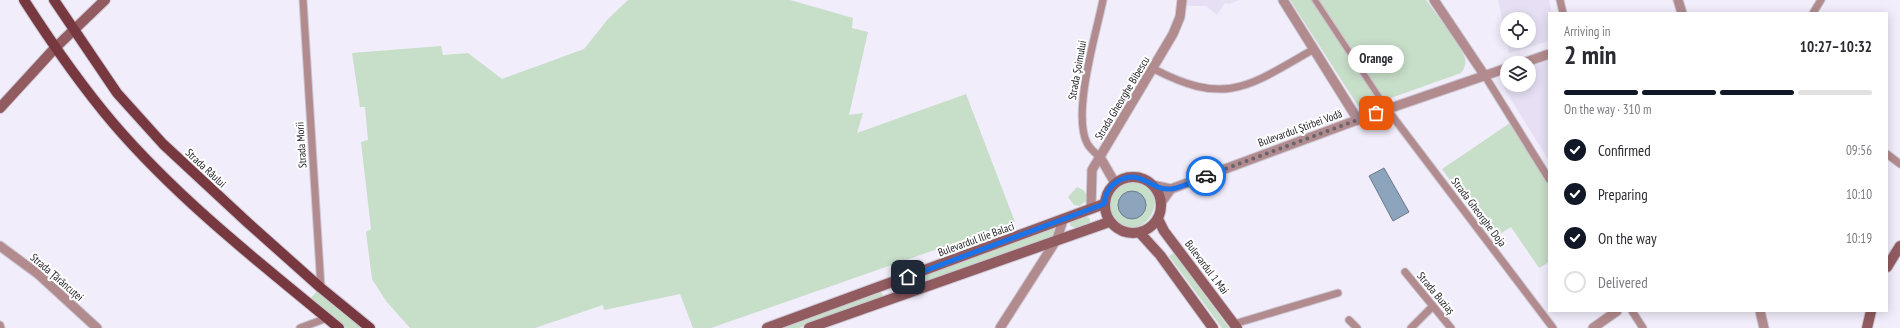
<!DOCTYPE html>
<meta charset="utf-8">
<style>
:root{--surface:#fff;--page:#f7f7f7;--text:#2b2b33;--muted:#7c7c81;--line:#e1e1e2;--accent:#111827}
body{margin:0;font-family:"PT Sans Narrow",sans-serif;background:var(--page);color:var(--text);height:100vh;display:flex;flex-direction:column;font-size:15px;white-space:nowrap}
*{box-sizing:border-box;margin:0}
p{font-size:13px;color:var(--muted)}
.icon{flex:none;width:22px;height:22px;fill:none;stroke:currentColor;stroke-width:2;stroke-linecap:round;stroke-linejoin:round}
.map{position:relative;flex:1;overflow:hidden}
.sheet{position:absolute;left:1548px;top:12px;width:340px;height:300px;display:flex;flex-direction:column;background:var(--surface);border-radius:0px;box-shadow:0 2px 10px #0003}
.sheet>*{flex:none}
.tools{position:absolute;left:1500px;top:12px;display:grid;gap:8px}
.tools a{display:grid;place-items:center;width:36px;height:36px;border-radius:50%;background:var(--surface);box-shadow:0 2px 10px #0003;font-size:20px}
.pin{position:absolute;display:grid;place-items:center;width:34px;height:34px;color:#fff;margin:-17px;border-radius:8px;box-shadow:0 2px 6px #0006}
.courier{position:absolute;display:grid;place-items:center;width:40px;height:40px;margin:-20px;border:3px solid #1a73e8;border-radius:50%;background:#fff;color:#222;box-shadow:0 1px 5px #0007}
.bubble{position:absolute;height:28px;border-radius:14px;background:var(--surface);box-shadow:0 2px 10px #0003;font-size:13px;font-weight:700;line-height:28px;text-align:center}
.head em{font-style:normal;font-weight:700}
.head div{display:flex;flex-direction:column-reverse}
.head{display:flex;align-items:center;justify-content:space-between;height:68px;padding:0 16px}
h1{font-size:26px;font-weight:700;line-height:30px}
.bar{display:grid;grid-template-columns:repeat(4,1fr);gap:6px 4px;align-content:center;height:48px;padding:0 16px}
.bar i{height:5px;border-radius:3px;background:var(--line)}
.bar .selected{background:var(--accent)}
.bar p{grid-column:span 4}
ol{padding:0 16px;list-style:none}
li{display:flex;align-items:center;gap:12px;height:44px}
li p{margin-inline-start:auto}
li .icon{padding:4px;border-radius:50%;background:var(--accent);color:#fff;stroke-width:4}
li:last-child{color:var(--muted)}
li i{width:22px;height:22px;border:2px solid var(--line);border-radius:50%}
.map>svg:first-child{display:block}
.built{fill:#e7e0f5;fill-rule:evenodd}
.green{fill:#c7dec9}
.water{fill:#8da4bd;stroke:#6c7b8e}
.lines{fill:none;stroke-linecap:round;stroke-linejoin:round}
.pedestrian-casing{stroke:#ccc7d4;stroke-width:8}
.minor-casing{stroke:#ccc7d4;stroke-width:9}
.tertiary-casing{stroke:#ccc7d4;stroke-width:11}
.secondary-casing{stroke:#ccc7d4;stroke-width:12}
.primary-casing{stroke:#ccc7d4;stroke-width:12}
.pedestrian{stroke:#b28b8e;stroke-width:5.5}
.minor{stroke:#b28b8e;stroke-width:7}
.tertiary{stroke:#b28b8e;stroke-width:9}
.secondary{stroke:#915b60;stroke-width:10}
.primary{stroke:#783840;stroke-width:10}
.done{stroke:#68656d;stroke-width:4;stroke-dasharray:0 7.2}
.route{stroke:#1a73e8;stroke-width:5}
.labels{text-anchor:middle;dominant-baseline:central;stroke-width:4;stroke-linejoin:round;paint-order:stroke}
.street-label{font-size:11px;fill:#1e1c21;stroke:#fff}
</style>
<div class="map">
<svg width="1900" height="328" viewBox="0 0 1900 328">
<rect width="100%" height="100%" fill="#f2edfb"/>
<!-- built -->
<g class="built">
<polygon points="1186,0 1240,0 1229,4 1225,3 1217,15 1206,6 1186,6"/>
<path d="M 1498,0 L 1549,0 L 1552,13 L 1549,13 L 1549,41 L 1509,53 ZM 1507,19 L 1529,19 L 1529,41 L 1507,41 Z"/>
<polygon points="1549,60 1549,161 1504,88 1507,79 1507,85 1529,85 1529,67"/>
</g>
<!-- green -->
<g class="green">
<polygon points="628,0 790,0 853,18 852,28 868,32 849,115 863,113 857,133 966,94 1015,222 711,328 693,328 680,294 604,310 603,305 535,328 410,328 386,301 372,279 366,232 371,229 361,142 368,140 365,107 360,107 352,53 441,46 443,55 468,53 502,79 584,49 608,19"/>
<path d="M 1290,0 L 1426,0 C 1435,12 1461,46 1465,58 C 1466,63 1465,68 1461,73 L 1360,109 Z"/>
<polygon points="1510,123 1549,185 1549,262 1539,268 1511,227 1492,239 1442,169"/>
<path d="M 1129,182 C 1180,183 1144,251 1116,220 C 1103,205 1112,188 1129,182 Z"/>
<path d="M 1077,187 C 1085,190 1086,192 1087,200 L 1080,206 L 1074,205 L 1068,197 Z"/>
<polygon points="1083,217 1088,217 1090,219 1090,223 1076,228 1070,226 1070,223"/>
<polygon points="1053,228 1058,229 1056,235 896,293 893,290 893,287 898,285"/>
<polygon points="1174,253 1229,328 1222,328 1169,256"/>
<polygon points="318,290 364,328 346,328 310,299"/>
<polygon points="878,292 882,293 883,296 882,298 799,328 779,328"/>
</g>
<!-- water -->
<g class="water">
<polygon points="1384,168 1409,212 1393,221 1369,176"/>
<circle cx="1132" cy="205" r="14"/>
</g>
<g class="lines">
<defs>
<polyline id="pedestrian" points="1315,0 1387,109"/>
<g id="minor">
<polyline points="303,0 321,288"/>
<polyline points="1560,0 1563,13"/>
<polyline points="1813,13 1821,0"/>
<path d="M 1154,69 C 1227,107 1249,86 1314,49"/>
<polyline points="1485,76 1549,179"/>
<polyline points="1387,109 1553,328"/>
<polyline points="1887,154 1900,164"/>
<path d="M 1100,157 C 1095,153 1090,149 1087,143 C 1072,113 1096,34 1103,0"/>
<polyline points="1405,272 1451,328"/>
<polyline points="1632,311 1643,328"/>
<polyline points="1349,320 1357,328"/>
<polyline points="1234,324 1338,293"/>
<polyline points="0,325 1,328"/>
<polyline points="300,328 327,318"/>
<polyline points="1411,328 1433,306"/>
</g>
<g id="tertiary">
<polyline points="1283,0 1358,120"/>
<polyline points="1434,0 1485,76"/>
<polyline points="1678,0 1682,13"/>
<polyline points="1523,63 1549,54"/>
<polyline points="1100,157 1115,183"/>
<polyline points="1152,185 1171,189 1376,113 1507,68"/>
<polyline points="1161,203 1171,189"/>
<polyline points="1091,209 1092,170 1173,34 1180,17 1182,0"/>
<polyline points="0,246 38,274 97,328"/>
<polyline points="1760,311 1764,328"/>
<polyline points="1000,328 1057,239 1063,220"/>
<polyline points="1593,328 1617,311"/>
</g>
<g id="secondary">
<polyline points="0,108 55,48 105,0"/>
<circle cx="1133" cy="205" r="28"/>
<polyline points="1158,219 1164,231 1237,328"/>
<polyline points="1140,233 1160,255 1213,328"/>
<polyline points="1887,267 1900,246"/>
<polyline points="767,328 1104,204"/>
<polyline points="809,328 1109,222"/>
<polyline points="1867,328 1871,311"/>
</g>
<g id="primary">
<path d="M 24,0 C 51,42 80,84 113,123 C 179,200 261,264 339,328"/>
<polyline points="54,0 117,93 163,144 247,222 321,288 370,328"/>
</g>
</defs>
<!-- pedestrian casing -->
<use href="#pedestrian" class="pedestrian-casing"/>
<!-- minor casing -->
<use href="#minor" class="minor-casing"/>
<!-- tertiary casing -->
<use href="#tertiary" class="tertiary-casing"/>
<!-- secondary casing -->
<use href="#secondary" class="secondary-casing"/>
<!-- primary casing -->
<use href="#primary" class="primary-casing"/>
<!-- pedestrian -->
<use href="#pedestrian" class="pedestrian"/>
<!-- minor -->
<use href="#minor" class="minor"/>
<!-- tertiary -->
<use href="#tertiary" class="tertiary"/>
<!-- secondary -->
<use href="#secondary" class="secondary"/>
<!-- primary -->
<use href="#primary" class="primary"/>
</g>
<g class="lines">
<!-- done -->
<polyline class="done" points="1206,176 1376,113"/>
<!-- route -->
<path class="route" d="M 908,277 L 1104,204 C 1105,195 1109,186 1118,181 C 1141,168 1151,191 1171,189 C 1181,188 1197,180 1206,176"/>
</g>
<g class="labels">
<!-- street labels -->
<g class="street-label">
<text transform="translate(1077 70) rotate(-80)">Strada Șoimului</text>
<text transform="translate(1122 98) rotate(-59)">Strada Gheorghe Bibescu</text>
<text transform="translate(1300 128) rotate(-20)">Bulevardul Știrbei Vodă</text>
<text transform="translate(301 145) rotate(-94)">Strada Morii</text>
<text transform="translate(206 168) rotate(43)">Strada Râului</text>
<text transform="translate(1479 212) rotate(53)">Strada Gheorghe Doja</text>
<text transform="translate(976 239) rotate(-20)">Bulevardul Ilie Balaci</text>
<text transform="translate(1207 267) rotate(53)">Bulevardul 1 Mai</text>
<text transform="translate(57 277) rotate(41)">Strada Țărăncuței</text>
<text transform="translate(1436 293) rotate(50)">Strada Buziaș</text>
</g>
</g>
</svg>
<div class="tools">
<a><svg class="icon" aria-label="locate" viewBox="0 0 24 24"><circle cx="12" cy="12" r="6"/><path d="M12 2v4M12 18v4M2 12h4M18 12h4"/></svg></a>
<a><svg class="icon" aria-label="layers" viewBox="0 0 24 24"><path d="M12 4l9 5-9 5-9-5zM3 14l9 5 9-5"/></svg></a>
</div>
<div class="pin" style="left:1376px;top:113px;background:#ea580c"><svg class="icon" aria-label="bag" viewBox="0 0 24 24"><path d="M5 8h14l-1 12H6zM9 8a3 3 0 0 1 6 0"/></svg></div>
<div class="pin" style="left:908px;top:277px;background:#1f2937"><svg class="icon" aria-label="home" viewBox="0 0 24 24"><path d="M3 11l9-7 9 7M6 9v11h12V9"/></svg></div>
<div class="courier" style="left:1206px;top:176px"><svg class="icon" aria-label="car" viewBox="0 0 24 24"><path d="M5 17H2v-5l4-1 3-4h7l3 4 3 1v5h-3M9 17h6M6 11h13"/><circle cx="7" cy="17" r="2"/><circle cx="17" cy="17" r="2"/></svg></div>
<div class="bubble" style="left:1348px;top:45px;width:56px">Orange</div>
<section class="sheet">
<div class="head"><div><h1>2 min</h1><p>Arriving in</p></div><em>10:27–10:32</em></div>
<div class="bar"><i class="selected"></i><i class="selected"></i><i class="selected"></i><i></i><p>On the way · 310 m</p></div>
<ol>
<li><svg class="icon" aria-label="check" viewBox="0 0 24 24"><path d="M5 12l5 5 9-10"/></svg>Confirmed<p>09:56</p></li>
<li><svg class="icon" aria-label="check" viewBox="0 0 24 24"><path d="M5 12l5 5 9-10"/></svg>Preparing<p>10:10</p></li>
<li><svg class="icon" aria-label="check" viewBox="0 0 24 24"><path d="M5 12l5 5 9-10"/></svg>On the way<p>10:19</p></li>
<li><i></i>Delivered</li>
</ol>
</section>
</div>
